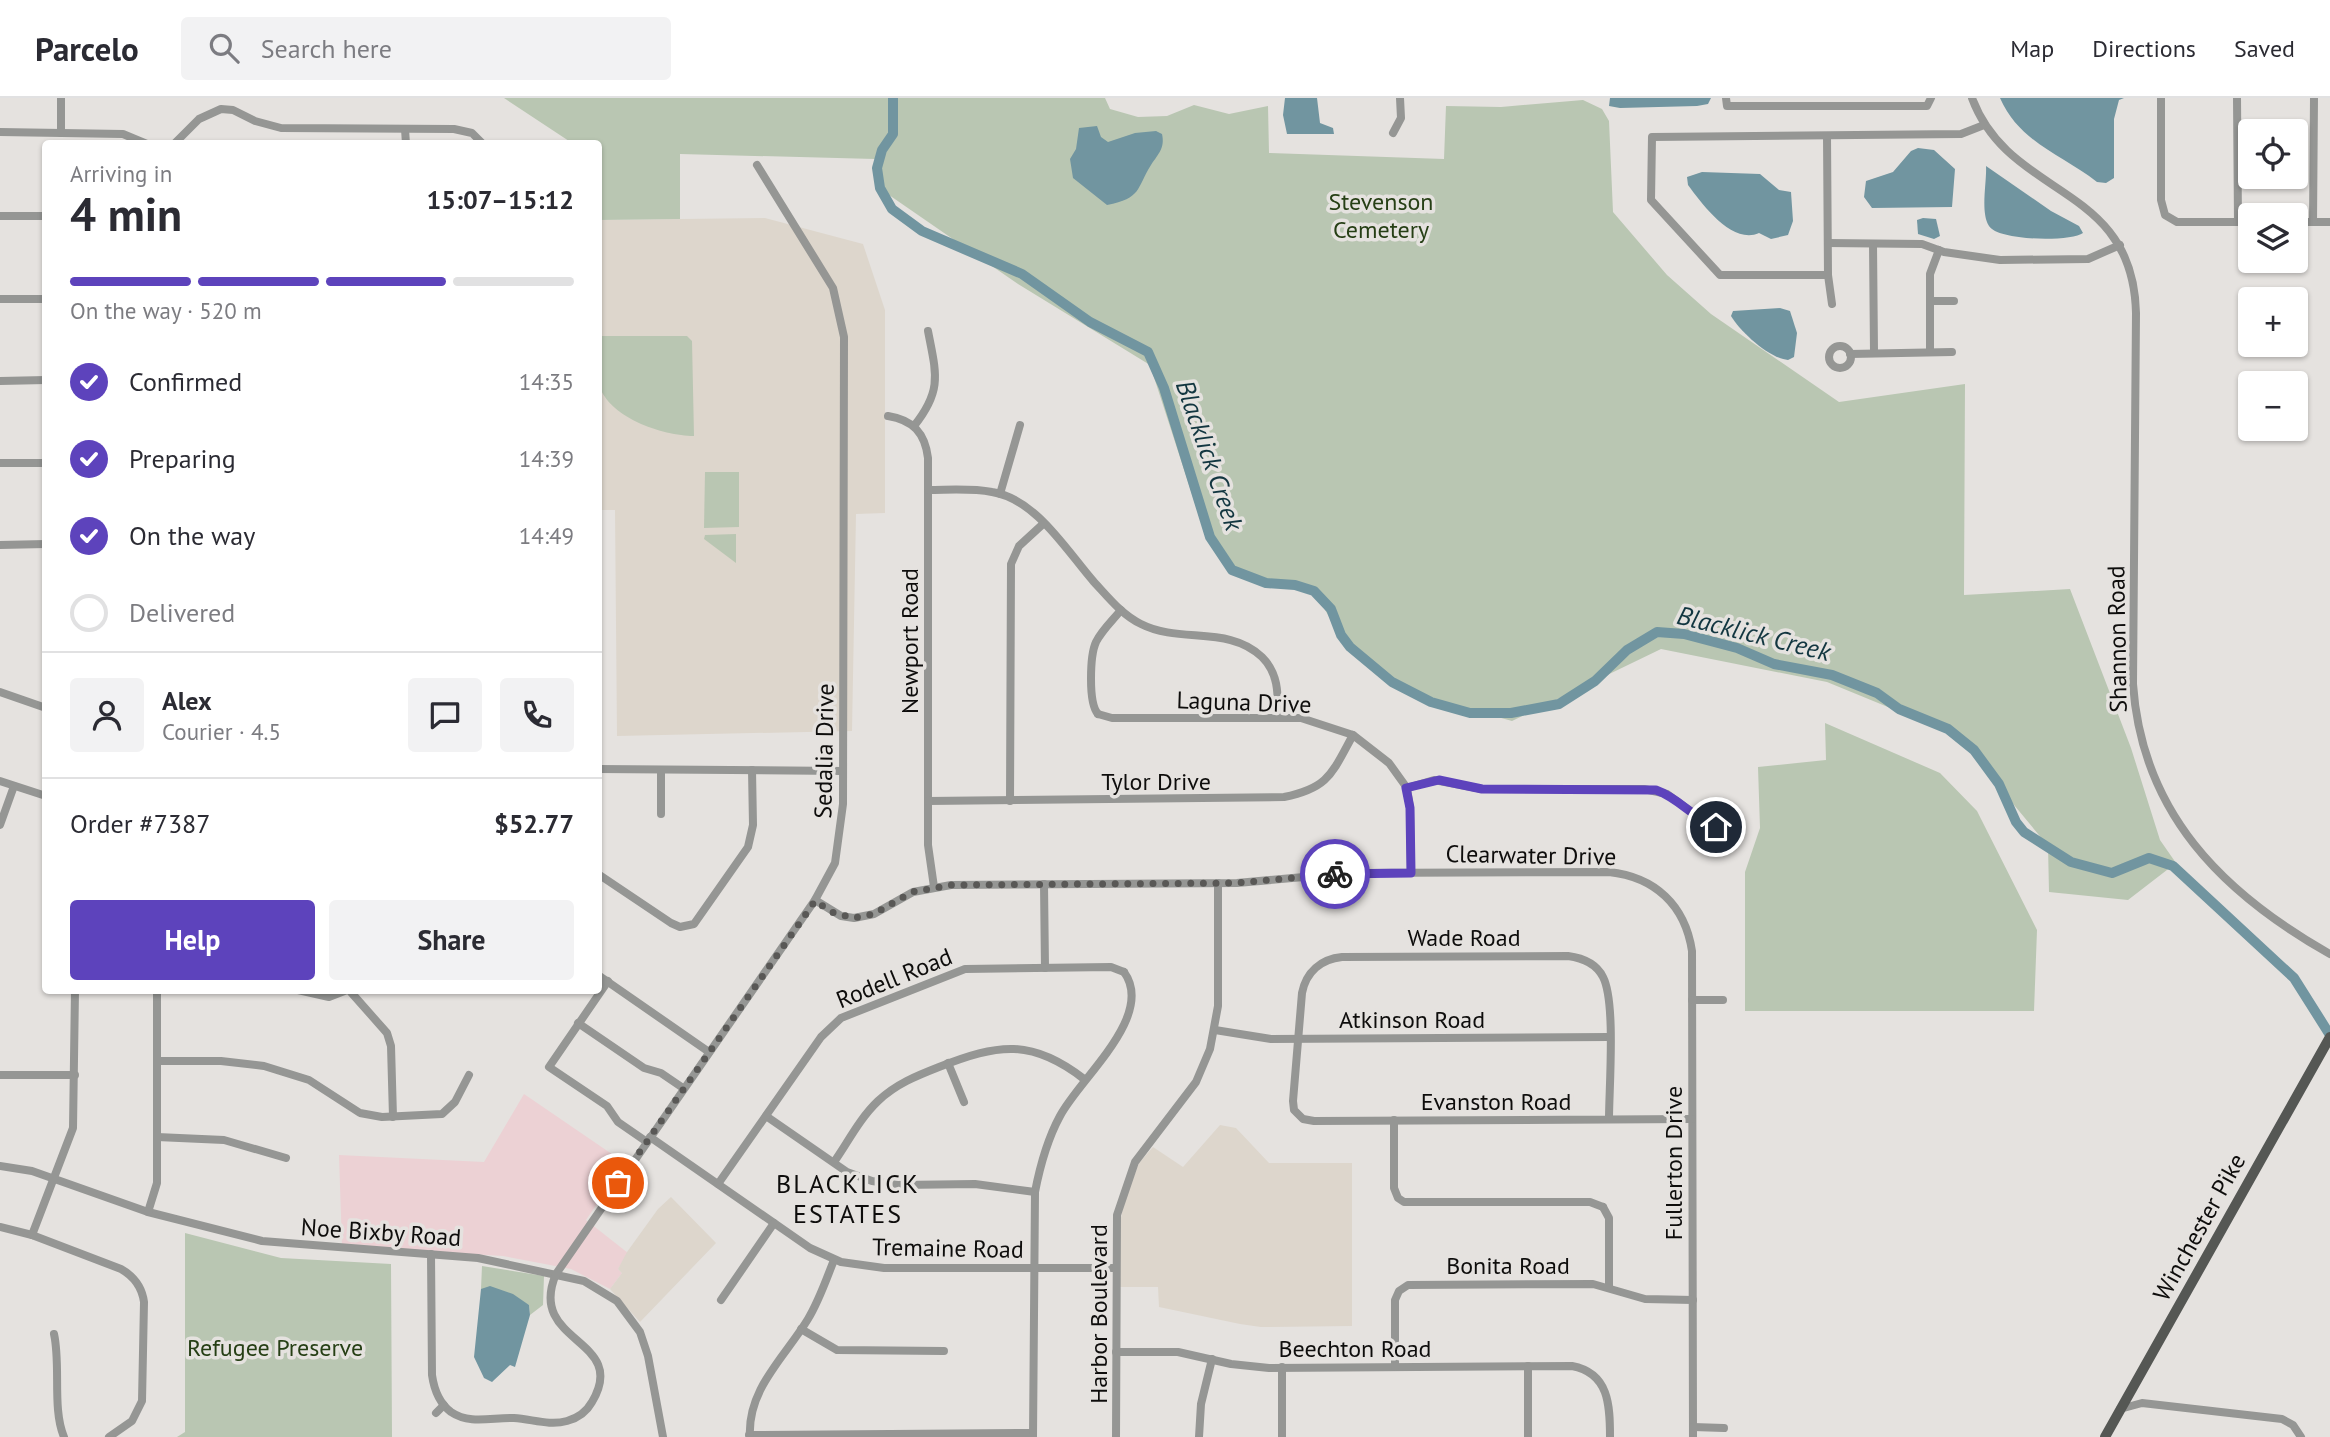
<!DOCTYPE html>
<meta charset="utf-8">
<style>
:root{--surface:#fff;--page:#f2f2f3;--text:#2b2b33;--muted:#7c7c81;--line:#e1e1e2;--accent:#5d43bc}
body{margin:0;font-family:"PT Sans",sans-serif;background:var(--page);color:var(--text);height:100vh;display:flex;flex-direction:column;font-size:26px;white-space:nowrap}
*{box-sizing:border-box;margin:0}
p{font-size:23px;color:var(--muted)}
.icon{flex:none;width:38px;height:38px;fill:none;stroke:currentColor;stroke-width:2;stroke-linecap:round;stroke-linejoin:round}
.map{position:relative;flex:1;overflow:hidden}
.sheet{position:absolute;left:42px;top:42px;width:560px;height:854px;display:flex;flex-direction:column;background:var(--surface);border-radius:7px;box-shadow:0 2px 5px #0004}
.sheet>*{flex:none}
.tools{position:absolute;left:2238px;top:21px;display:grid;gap:14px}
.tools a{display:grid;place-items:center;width:70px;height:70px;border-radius:7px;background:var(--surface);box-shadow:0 2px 5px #0004;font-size:35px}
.pin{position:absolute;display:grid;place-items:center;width:60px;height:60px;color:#fff;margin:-30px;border:4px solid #fff;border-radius:50%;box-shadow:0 2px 7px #0007}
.courier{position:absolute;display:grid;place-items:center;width:70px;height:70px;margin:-35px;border:5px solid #5d43bc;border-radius:50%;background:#fff;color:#222;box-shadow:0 2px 9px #0007}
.headline em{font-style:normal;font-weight:800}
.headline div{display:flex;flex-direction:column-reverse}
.headline{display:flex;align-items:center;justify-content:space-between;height:119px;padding:0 28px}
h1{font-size:46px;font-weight:800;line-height:52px}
.bar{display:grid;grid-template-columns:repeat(4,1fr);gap:10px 7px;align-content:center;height:84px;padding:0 28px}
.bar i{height:9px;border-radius:5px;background:var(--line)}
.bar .on{background:var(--accent)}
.bar p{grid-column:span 4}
.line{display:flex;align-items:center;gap:18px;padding:0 28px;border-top:2px solid var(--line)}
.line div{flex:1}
.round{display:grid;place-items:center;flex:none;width:74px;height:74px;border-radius:7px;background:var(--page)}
ol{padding:0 28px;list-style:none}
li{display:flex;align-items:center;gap:21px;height:77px}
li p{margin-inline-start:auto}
li .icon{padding:7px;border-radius:50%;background:var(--accent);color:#fff;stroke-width:4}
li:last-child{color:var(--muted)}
li i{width:38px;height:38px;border:4px solid var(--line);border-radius:50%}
.primary-button{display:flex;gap:14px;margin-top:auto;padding:14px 28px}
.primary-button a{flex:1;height:80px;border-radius:7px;background:var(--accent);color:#fff;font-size:28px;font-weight:800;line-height:80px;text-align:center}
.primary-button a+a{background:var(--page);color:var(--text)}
header{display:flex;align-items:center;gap:42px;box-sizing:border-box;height:98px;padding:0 35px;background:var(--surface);border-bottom:2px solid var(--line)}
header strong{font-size:33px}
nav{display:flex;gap:38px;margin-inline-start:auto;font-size:24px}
.search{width:490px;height:63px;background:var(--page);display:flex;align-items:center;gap:18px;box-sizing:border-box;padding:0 24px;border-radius:7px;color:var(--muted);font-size:26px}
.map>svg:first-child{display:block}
.commercial{fill:#ecd1d4}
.built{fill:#ddd6cc}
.green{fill:#b9c6b2}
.water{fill:#7195a0}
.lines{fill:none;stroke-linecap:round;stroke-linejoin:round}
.river{stroke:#7195a0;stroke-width:10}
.minor{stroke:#959694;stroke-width:8}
.major{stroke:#555754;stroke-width:10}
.done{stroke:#595856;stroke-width:7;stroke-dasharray:0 12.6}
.route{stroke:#5d43bc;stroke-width:9}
.labels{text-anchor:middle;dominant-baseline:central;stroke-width:7;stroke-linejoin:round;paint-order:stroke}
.park-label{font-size:24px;fill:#263f15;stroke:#e5e2df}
.street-label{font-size:24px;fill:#0e0d0c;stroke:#e5e2df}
.water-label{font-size:26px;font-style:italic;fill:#123640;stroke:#e5e2df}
.neighbourhood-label{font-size:26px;letter-spacing:2px;fill:#0e0d0c;stroke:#e5e2df}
</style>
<header>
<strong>Parcelo</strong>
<div class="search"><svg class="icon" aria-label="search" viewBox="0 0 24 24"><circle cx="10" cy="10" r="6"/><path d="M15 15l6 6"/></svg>Search here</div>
<nav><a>Map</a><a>Directions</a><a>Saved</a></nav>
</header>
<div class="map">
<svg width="2330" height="1339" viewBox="0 0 2330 1339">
<rect width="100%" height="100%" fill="#e5e2df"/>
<!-- commercial -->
<polygon class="commercial" points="524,996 625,1065 586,1122 628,1155 618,1171 622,1175 610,1191 571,1171 503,1158 342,1148 339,1057 484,1064"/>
<!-- built -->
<g class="built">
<polygon points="765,120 863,146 885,212 885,415 856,416 852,633 617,638 615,412 598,412 598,122"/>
<polygon points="1220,1027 1236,1030 1269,1065 1352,1065 1352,1228 1261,1229 1240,1226 1159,1209 1158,1189 1120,1189 1120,1125 1124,1104 1139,1065 1153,1049 1183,1069"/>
<polygon points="671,1099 716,1145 640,1224 610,1191 622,1175 618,1171 627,1154 658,1111"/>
</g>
<!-- green -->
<g class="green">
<polygon points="504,0 1105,0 1110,11 1138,19 1167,18 1194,7 1229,16 1268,8 1269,55 1444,61 1446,8 1501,9 1583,2 1602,11 1609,23 1613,114 1667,177 1711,216 1839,304 1965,286 1964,497 2070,491 2131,650 2160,742 2176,765 2128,802 2049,794 2048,748 1956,637 1827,584 1661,551 1512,623 1415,596 1345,546 1314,493 1232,472 1202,427 1150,267 1018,186 876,88 875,61 680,56 680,121 599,122 598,46 572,45"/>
<path d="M 599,238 L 687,238 L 692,243 L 694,338 C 663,338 605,319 598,283 C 596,269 598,252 599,238 Z"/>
<polygon points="705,374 739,374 739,429 704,430"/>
<polygon points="736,436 736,465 704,441 705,437"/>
<polygon points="1825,625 1940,675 1977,713 2037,832 2034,913 1745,913 1745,774 1760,730 1758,669 1826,662"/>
<polygon points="185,1135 281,1160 391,1166 392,1339 177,1339 185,1334"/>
<polygon points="482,1168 544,1178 543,1207 530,1217 529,1207 481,1191"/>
</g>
<!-- water -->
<g class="water">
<polygon points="1285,0 1317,0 1320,25 1333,30 1334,36 1287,36 1283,17"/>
<polygon points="1610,0 1711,0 1708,6 1697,8 1620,10 1609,8"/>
<path d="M 2000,0 L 2124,0 L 2119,2 L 2114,21 L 2114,80 L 2106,85 L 2097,84 C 2061,56 2020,45 2000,0 Z"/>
<path d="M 1097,28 L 1101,39 L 1108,44 L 1135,35 L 1156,33 L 1162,36 C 1165,50 1159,55 1151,67 C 1136,91 1142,100 1107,107 L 1073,80 L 1070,61 L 1076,51 L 1079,30 Z"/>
<polygon points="1918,50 1934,52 1955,71 1952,109 1872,110 1864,99 1866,83 1893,74 1911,53"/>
<path d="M 1986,68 L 2051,113 L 2079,128 L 2083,135 C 2071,144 1998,143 1989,128 C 1980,114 1987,84 1986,68 Z"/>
<path d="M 1702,74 L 1760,76 L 1779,92 L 1791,94 L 1793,123 L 1788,137 L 1771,141 L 1759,135 C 1732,147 1702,106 1688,87 L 1687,79 Z"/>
<polygon points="1923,120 1936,121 1940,138 1934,141 1918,136 1917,122"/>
<path d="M 1780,210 L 1790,213 L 1797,235 L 1794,259 L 1788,262 C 1768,260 1740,233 1731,218 L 1733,213 Z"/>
<polygon points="490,1188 513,1196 529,1207 530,1217 515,1269 510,1267 492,1284 484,1280 474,1259 481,1191"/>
</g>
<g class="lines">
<!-- river -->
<polyline class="river" points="893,0 893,36 882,52 877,70 880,90 892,111 922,133 1022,176 1090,224 1148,254 1164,290 1210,439 1232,472 1266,485 1295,487 1314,493 1331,511 1341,537 1350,549 1392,584 1431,604 1470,615 1511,615 1559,606 1595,583 1627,552 1657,534 1684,536 1737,550 1774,566 1832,577 1877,595 1899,611 1948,631 1974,652 1999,686 2016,724 2024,734 2071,764 2112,775 2149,760 2173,768 2294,880 2330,937"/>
<!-- minor -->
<g class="minor">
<polyline points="1726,0 1727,8 1927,8 1931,0"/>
<path d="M 1972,0 C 2010,102 2133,84 2136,215 L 2133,586 C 2142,715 2222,795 2330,856"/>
<polyline points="2161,0 2161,102 2165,117 2177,124 2250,124"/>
<polyline points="2237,0 2238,124"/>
<polyline points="405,31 406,46"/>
<polyline points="0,34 123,36 147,46"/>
<polyline points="61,35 61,0"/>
<polyline points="1393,35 1401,20 1400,0"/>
<polyline points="1827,38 1828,177 1832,206"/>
<polyline points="174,46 199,21 221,11 233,12 255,23 281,30 454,31 472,35 483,46"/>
<polyline points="0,118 46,118"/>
<polyline points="2296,124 2330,124"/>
<polyline points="2313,124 2314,0"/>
<polyline points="1828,145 1922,146 1944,154 2000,162 2088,161 2120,147"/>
<polyline points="1873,146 1874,254"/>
<polyline points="1828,177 1720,177 1651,102 1652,39 1961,36 1984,27"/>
<polyline points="0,201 46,201"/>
<polyline points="1930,203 1954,203"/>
<circle cx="1840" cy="259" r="11"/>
<polyline points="1930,254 1930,176 1939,152"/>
<polyline points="1850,256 1952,254"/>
<polyline points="0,283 46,282"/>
<path d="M 888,318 C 913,322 925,335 928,360 L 928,747 L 934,789"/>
<path d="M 914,328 C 943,292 936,275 928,233"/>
<polyline points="0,365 46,365"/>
<path d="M 928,392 C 949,392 971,390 992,394 C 1036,401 1066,452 1094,484 C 1108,499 1122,517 1141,526 C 1180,546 1229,527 1262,559 C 1279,576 1278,597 1278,619"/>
<polyline points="1000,396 1020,327"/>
<polyline points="0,447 46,446"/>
<polyline points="0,594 46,610"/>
<polyline points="1098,616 1112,620 1301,620 1353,637 1389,665 1407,690 1410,710 1411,775"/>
<path d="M 1098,616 C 1088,605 1090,557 1096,544 C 1102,532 1113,522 1121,512"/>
<polyline points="598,671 843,673"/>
<polyline points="0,683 46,698"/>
<polyline points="1407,690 1434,682 1482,691 1644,691 1667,696 1708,726 1737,733"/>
<path d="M 928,703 L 1284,699 C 1329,690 1332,675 1353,637"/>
<polyline points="1010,703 1011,466 1019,448 1043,426"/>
<polyline points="661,716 661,672"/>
<polyline points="0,727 14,688"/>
<polyline points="598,776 671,825 680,829 694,826 748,749 753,727 752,672"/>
<polyline points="1044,786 1045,870"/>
<path d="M 815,802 L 841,818 L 854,820 L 874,816 L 913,794 L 951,787 L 1237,785 L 1349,775 L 1609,774 C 1655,779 1685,807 1692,853 L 1693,1339"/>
<polyline points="598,877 709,954"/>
<polyline points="608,883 549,969 607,1008 618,1024 647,1044"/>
<polyline points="298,892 329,899 347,892"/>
<polyline points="349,892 387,935 391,948 393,1019"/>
<polyline points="1692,902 1723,902"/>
<polyline points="578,925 644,970 661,975 683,990"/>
<polyline points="1215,932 1271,941 1609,939"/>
<polyline points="157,963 221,963 264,968 309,982 360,1015 382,1019 442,1016 455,1004 469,977"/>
<polyline points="948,965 964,1004"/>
<polyline points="0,977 75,977"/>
<polyline points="766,1018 847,1074 872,1083 901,1087 975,1086 1035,1094"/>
<path d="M 1609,1021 C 1609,990 1616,904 1603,879 C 1596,865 1583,860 1568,858 L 1342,859 C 1321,861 1306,874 1302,895 L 1293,1003 L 1294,1012 L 1303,1021 L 1314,1023 L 1692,1021"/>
<polyline points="1394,1022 1394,1090 1398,1100 1404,1104 1590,1104 1603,1109"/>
<polyline points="157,1039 224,1042 286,1060"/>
<polyline points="650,1039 810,1150 841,1164 884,1170 1116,1170"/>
<path d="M 834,1064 C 848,1044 860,1020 878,1003 C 896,986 916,978 939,969 C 998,946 1031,940 1084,981"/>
<polyline points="0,1068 32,1073 148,1114 262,1143 478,1160 584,1183 617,1203 640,1234 648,1258 663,1339"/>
<polyline points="718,1086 821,939 841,920 965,871 1111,869 1124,874"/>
<polyline points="1603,1109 1609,1120 1609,1189"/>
<polyline points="148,1114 157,1085 157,892"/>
<path d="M 0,1129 L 32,1137 L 121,1171 C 135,1179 142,1189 144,1204 L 142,1303 L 132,1323 L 109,1339"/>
<polyline points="32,1137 73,1030 75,892"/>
<path d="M 431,1156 L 432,1277 C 434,1291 439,1305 451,1314 C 470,1327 493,1319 514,1320 C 532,1321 549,1328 567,1323 C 578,1320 587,1313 592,1304 C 630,1240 526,1246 556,1176 L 815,802 L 835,765 L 843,706 L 844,239 L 833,190 L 757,67"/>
<polyline points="721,1202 774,1125"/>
<polyline points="801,1231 837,1252 944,1253"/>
<path d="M 54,1236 C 61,1267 52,1311 64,1339"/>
<path d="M 1116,1254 L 1178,1254 L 1231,1266 L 1269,1270 L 1572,1268 C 1609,1275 1610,1307 1610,1339"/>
<polyline points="1528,1268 1528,1339"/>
<polyline points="1282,1269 1282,1339"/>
<polyline points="1395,1269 1395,1202 1399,1193 1408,1187 1593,1186 1645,1201 1693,1202"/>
<polyline points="2120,1311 2142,1305 2282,1321 2293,1327 2301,1339"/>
<polyline points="436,1315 444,1307"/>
<polyline points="1693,1329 1724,1330"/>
<polyline points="749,1337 1033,1335"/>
<path d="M 750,1339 C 747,1291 785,1259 808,1221 C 819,1203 826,1182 834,1162"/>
<path d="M 1033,1339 L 1035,1094 C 1040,1068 1047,1042 1060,1018 C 1079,981 1156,918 1124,874"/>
<polyline points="1116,1339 1117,1117 1135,1064 1196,984 1210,951 1218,908 1218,785"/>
<polyline points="1199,1339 1201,1306 1212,1261"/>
</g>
<!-- major -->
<polyline class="major" points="2105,1339 2330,939"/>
</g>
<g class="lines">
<!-- done -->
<polyline class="done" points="618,1085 815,803 834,815 854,820 874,816 912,794 951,787 1237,785 1335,776"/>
<!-- route -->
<path class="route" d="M 1335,776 L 1411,775 L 1410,710 L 1406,690 L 1439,682 L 1482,691 L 1656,692 C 1679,700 1693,720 1716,729"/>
</g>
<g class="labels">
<!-- park labels -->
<g class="park-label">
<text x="1381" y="103">Stevenson<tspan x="1381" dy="28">Cemetery</tspan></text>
<text x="275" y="1249">Refugee Preserve</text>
</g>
<!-- street labels -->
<g class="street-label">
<text transform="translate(2117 541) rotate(-91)">Shannon Road</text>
<text transform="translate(909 543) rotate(-90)">Newport Road</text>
<text transform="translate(1244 604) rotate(2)">Laguna Drive</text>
<text transform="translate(824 653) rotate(-89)">Sedalia Drive</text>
<text x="1156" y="683">Tylor Drive</text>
<text transform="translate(1531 757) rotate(1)">Clearwater Drive</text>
<text x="1464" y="839">Wade Road</text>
<text transform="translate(894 880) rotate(-22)">Rodell Road</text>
<text x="1412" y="921">Atkinson Road</text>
<text x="1496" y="1003">Evanston Road</text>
<text transform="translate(1673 1065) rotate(-90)">Fullerton Drive</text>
<text transform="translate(2199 1129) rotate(-61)">Winchester Pike</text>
<text transform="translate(381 1134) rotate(4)">Noe Bixby Road</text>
<text transform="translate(948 1150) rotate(1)">Tremaine Road</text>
<text x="1508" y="1167">Bonita Road</text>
<text transform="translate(1098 1216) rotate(-90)">Harbor Boulevard</text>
<text x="1355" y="1250">Beechton Road</text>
</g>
<!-- water labels -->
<g class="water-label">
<text transform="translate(1210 357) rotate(71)">Blacklick Creek</text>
<text transform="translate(1754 535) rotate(14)">Blacklick Creek</text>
</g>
<!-- neighbourhood labels -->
<g class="neighbourhood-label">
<text x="848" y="1085">BLACKLICK<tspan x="848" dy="30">ESTATES</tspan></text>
</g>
</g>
</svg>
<div class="tools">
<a><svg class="icon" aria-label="locate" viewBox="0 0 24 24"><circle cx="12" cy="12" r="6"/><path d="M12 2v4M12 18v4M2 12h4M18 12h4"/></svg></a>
<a><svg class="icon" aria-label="layers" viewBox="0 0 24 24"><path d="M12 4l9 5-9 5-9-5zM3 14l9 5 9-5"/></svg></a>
<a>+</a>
<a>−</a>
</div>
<div class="pin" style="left:618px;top:1085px;background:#ea580c"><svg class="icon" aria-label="bag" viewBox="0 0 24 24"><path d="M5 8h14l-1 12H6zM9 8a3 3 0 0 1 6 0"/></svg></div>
<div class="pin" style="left:1716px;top:729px;background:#1f2937"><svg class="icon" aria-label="home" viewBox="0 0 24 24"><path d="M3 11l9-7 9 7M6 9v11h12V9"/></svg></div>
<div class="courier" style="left:1335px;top:776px"><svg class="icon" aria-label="bike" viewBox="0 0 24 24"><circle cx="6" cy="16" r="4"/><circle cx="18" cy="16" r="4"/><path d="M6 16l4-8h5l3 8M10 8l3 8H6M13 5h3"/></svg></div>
<section class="sheet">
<div class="headline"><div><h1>4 min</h1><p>Arriving in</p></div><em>15:07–15:12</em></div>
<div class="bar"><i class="on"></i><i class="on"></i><i class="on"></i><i></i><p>On the way · 520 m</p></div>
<ol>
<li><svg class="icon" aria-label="check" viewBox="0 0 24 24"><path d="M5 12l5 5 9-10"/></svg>Confirmed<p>14:35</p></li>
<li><svg class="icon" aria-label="check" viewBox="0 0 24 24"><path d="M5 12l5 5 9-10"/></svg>Preparing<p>14:39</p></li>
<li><svg class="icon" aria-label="check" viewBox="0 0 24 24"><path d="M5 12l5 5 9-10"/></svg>On the way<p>14:49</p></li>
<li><i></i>Delivered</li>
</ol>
<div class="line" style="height:126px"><a class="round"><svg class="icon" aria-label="person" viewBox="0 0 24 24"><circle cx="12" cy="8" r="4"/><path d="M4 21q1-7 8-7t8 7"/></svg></a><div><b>Alex</b><p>Courier · 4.5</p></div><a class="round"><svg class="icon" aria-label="chat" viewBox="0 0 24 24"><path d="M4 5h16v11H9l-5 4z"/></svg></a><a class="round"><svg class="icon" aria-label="phone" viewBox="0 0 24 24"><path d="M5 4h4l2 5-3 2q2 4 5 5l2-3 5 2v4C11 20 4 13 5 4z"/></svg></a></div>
<div class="line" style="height:91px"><div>Order #7387</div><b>$52.77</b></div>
<div class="primary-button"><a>Help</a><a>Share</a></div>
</section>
</div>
